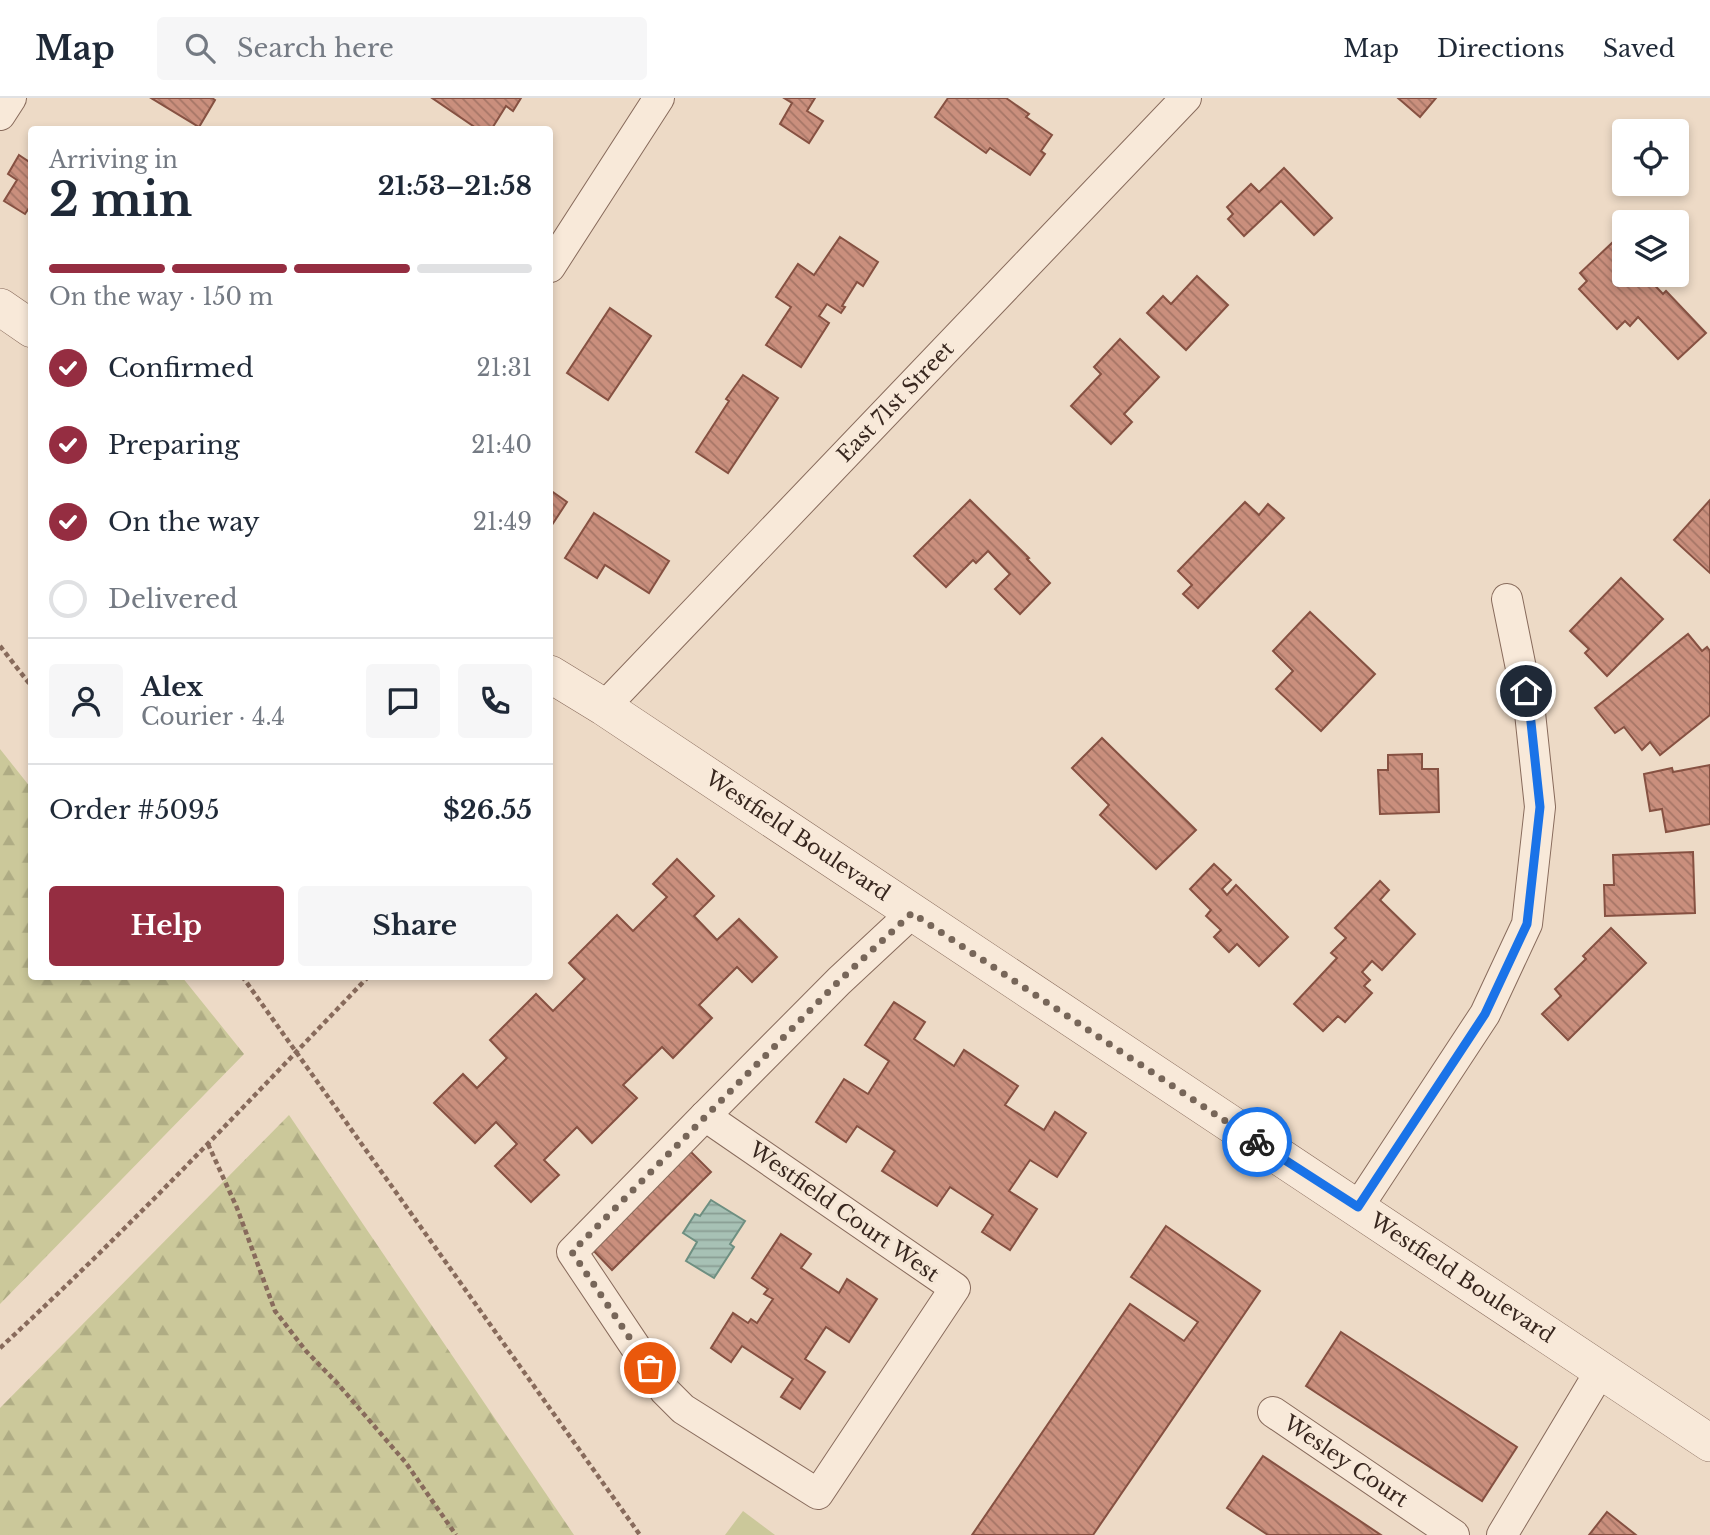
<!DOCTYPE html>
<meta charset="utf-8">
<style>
:root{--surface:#fff;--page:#f6f6f7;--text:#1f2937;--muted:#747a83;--line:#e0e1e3;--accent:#952d41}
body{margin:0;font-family:"Libre Baskerville",serif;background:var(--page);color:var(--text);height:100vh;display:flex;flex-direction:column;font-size:26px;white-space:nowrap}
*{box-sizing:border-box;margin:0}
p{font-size:23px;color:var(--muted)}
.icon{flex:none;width:38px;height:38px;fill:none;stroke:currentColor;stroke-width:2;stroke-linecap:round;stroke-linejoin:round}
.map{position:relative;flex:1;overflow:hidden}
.drawer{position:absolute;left:28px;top:28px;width:525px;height:854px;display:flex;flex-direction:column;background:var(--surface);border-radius:7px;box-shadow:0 4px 10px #0003}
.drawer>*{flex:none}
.buttons{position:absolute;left:1612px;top:21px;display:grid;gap:14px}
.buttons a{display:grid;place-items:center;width:77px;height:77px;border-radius:7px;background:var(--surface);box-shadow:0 4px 10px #0003;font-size:35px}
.pin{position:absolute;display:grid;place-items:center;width:60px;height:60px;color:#fff;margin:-30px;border:4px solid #fff;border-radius:50%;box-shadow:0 2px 7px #0007}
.courier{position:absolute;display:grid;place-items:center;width:70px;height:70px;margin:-35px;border:5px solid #1a73e8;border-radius:50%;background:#fff;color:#222;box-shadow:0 2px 9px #0007}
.head em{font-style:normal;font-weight:800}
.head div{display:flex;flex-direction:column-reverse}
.head{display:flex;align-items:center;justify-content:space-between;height:119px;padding:0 21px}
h1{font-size:46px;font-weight:800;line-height:52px}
.bar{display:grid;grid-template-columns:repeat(4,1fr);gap:10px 7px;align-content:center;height:84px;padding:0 21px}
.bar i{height:9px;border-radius:5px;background:var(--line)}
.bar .current{background:var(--accent)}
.bar p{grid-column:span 4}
.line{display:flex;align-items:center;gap:18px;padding:0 21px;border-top:2px solid var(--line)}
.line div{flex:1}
.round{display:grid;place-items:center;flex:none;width:74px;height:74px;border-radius:7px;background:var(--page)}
ol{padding:0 21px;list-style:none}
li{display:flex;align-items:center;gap:21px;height:77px}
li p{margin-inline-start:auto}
li .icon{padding:7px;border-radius:50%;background:var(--accent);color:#fff;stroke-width:4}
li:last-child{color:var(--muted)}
li i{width:38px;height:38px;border:4px solid var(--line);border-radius:50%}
.action{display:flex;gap:14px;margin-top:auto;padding:14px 21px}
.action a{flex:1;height:80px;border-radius:7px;background:var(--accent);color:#fff;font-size:28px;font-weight:800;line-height:80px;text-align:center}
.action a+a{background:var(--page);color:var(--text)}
header{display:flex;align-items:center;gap:42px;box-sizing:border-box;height:98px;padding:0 35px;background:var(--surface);border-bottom:2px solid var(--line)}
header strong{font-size:33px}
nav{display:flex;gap:38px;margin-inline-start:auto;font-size:24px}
.search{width:490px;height:63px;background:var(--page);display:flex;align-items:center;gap:18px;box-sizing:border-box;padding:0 24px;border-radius:7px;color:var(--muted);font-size:26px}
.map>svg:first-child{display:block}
.forest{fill:url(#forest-firs)}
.garden{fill:#cbc89a}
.water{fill:url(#water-rules);stroke:#6e8f81;stroke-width:2}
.building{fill:url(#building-back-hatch);stroke:#865142;stroke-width:2}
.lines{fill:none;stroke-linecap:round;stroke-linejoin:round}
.minor-casing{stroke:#886b5c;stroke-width:32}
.tertiary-casing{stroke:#886b5c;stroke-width:38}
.path{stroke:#886b5c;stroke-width:4.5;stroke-dasharray:5 3.5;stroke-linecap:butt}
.minor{stroke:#f8e9d9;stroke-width:30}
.tertiary{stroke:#f8e9d9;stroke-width:37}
.done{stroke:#776659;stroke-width:7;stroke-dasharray:0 12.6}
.route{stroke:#1a73e8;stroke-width:9}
.labels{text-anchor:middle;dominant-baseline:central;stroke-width:6;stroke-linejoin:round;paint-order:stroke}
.street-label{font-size:21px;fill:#38271f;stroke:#f5e6d5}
</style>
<header>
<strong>Map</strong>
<div class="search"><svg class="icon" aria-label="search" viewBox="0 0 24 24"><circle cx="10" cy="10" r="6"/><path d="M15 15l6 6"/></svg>Search here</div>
<nav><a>Map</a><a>Directions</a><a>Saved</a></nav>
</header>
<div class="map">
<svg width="1710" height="1437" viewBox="0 0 1710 1437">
<defs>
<pattern id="forest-firs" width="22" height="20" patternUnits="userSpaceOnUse" patternTransform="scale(1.75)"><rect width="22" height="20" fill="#cbc89a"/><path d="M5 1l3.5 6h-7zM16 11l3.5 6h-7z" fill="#afac84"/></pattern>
<pattern id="water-rules" width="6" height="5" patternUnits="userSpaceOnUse" patternTransform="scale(1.75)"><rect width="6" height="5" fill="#a7c1b5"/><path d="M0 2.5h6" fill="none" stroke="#899d93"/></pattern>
<pattern id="building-back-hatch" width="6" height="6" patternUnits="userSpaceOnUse" patternTransform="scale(1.75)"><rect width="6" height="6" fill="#ca8f7d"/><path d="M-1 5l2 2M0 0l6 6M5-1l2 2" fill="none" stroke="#a57566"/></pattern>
</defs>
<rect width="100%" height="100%" fill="#eddac6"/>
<!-- forest -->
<g class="forest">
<polygon points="0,651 31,690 32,878 182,879 244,956 0,1206"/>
<polygon points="289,1017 574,1437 0,1437 0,1310"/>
</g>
<!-- garden -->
<polygon class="garden" points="743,1413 775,1437 725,1437"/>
<!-- water -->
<polygon class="water" points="711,1102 745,1123 730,1146 734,1149 714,1180 686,1163 697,1144 683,1135 695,1116 700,1118"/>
<!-- building -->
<g class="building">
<polygon points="151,0 212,0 215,2 199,29"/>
<polygon points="432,0 521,0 513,13 506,8 491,32 479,32"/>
<polygon points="784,0 815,0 807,13 823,23 809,45 780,26 792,5"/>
<polygon points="948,0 1006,0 1029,16 1026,19 1052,37 1041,53 1045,56 1030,77 990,50 986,55 935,19"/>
<polygon points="1398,0 1436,0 1420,19"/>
<polygon points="19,57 28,63 30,60 32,62 32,111 29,110 25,116 4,103 17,82 8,76"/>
<polygon points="1284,70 1332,120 1314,137 1281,103 1244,138 1228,121 1233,116 1227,109 1251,86 1259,94"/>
<polygon points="840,139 878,164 863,188 857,184 842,208 845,209 841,215 827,206 819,218 829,225 801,269 766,247 791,209 776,199 798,166 814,177"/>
<polygon points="1613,144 1624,155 1624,177 1645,177 1663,196 1666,193 1706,235 1678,261 1638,219 1630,228 1625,223 1617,231 1579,191 1587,183 1580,175"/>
<polygon points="1197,178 1228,207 1186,252 1147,215 1163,198 1171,206"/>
<polygon points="610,210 651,238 608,302 567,275"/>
<polygon points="1120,241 1159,279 1124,316 1132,324 1111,346 1071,308 1101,276 1094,269"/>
<polygon points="743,277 778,300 728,375 696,354 729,303 726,301"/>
<polygon points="550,392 567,404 550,430"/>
<polygon points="970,402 1029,460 1027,461 1050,485 1020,516 995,491 1010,476 988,453 976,465 973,462 946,489 914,458"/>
<polygon points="1710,402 1710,475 1674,442"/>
<polygon points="1245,404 1259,417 1268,406 1284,420 1198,510 1183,496 1192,487 1178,473"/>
<polygon points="594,415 669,463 649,495 605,467 597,480 565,460"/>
<polygon points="1621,480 1663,521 1607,578 1585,555 1589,551 1570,533"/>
<polygon points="1310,514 1375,576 1321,633 1276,591 1293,573 1273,553"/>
<polygon points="1688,536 1702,553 1707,549 1710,553 1710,617 1660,657 1650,644 1642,652 1624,629 1615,635 1595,610"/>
<polygon points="1102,640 1196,732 1156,771 1100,717 1109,707 1072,670"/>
<polygon points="1422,656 1422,671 1438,671 1439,714 1380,716 1378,672 1388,672 1388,657"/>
<polygon points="1710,667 1710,726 1666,734 1662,711 1650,713 1644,676 1672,670 1673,674"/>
<polygon points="1693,754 1695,815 1605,818 1604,787 1614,787 1613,757"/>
<polygon points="677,761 714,798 694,818 717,842 739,821 777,859 752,884 737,869 699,907 712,920 673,960 662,949 623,987 637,1000 592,1045 577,1029 544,1062 559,1077 531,1104 495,1068 517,1046 496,1024 475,1045 434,1005 463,976 477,990 507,960 490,942 536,896 553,913 585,881 569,865 617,817 633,833 667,799 653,786"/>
<polygon points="1214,766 1231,782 1222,791 1227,797 1236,787 1288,839 1259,868 1237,846 1229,854 1214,839 1221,832 1206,818 1211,812 1190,791"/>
<polygon points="1380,783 1389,792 1380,802 1415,836 1382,872 1372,863 1362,874 1370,882 1364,888 1372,895 1345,924 1338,918 1323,933 1294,906 1337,860 1331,855 1346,840 1335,830"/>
<polygon points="1611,830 1646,865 1568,942 1542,916 1561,898 1555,891 1586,861 1583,858"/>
<polygon points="894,904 925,924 914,941 954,968 964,952 1018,988 1005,1007 1044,1032 1055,1014 1086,1035 1057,1079 1030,1062 1009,1093 1037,1111 1010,1152 982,1134 993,1117 950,1089 937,1108 882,1073 895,1053 857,1028 846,1044 816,1024 844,981 868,996 889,963 865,947"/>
<polygon points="690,1053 711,1074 612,1172 591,1150"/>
<polygon points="1166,1128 1260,1193 1093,1437 972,1437 1130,1206 1184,1243 1198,1224 1131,1179"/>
<polygon points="781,1136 811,1156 801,1170 839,1195 847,1181 877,1201 849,1244 826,1229 805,1261 825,1274 800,1311 781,1299 793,1281 742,1248 731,1264 711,1250 733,1215 748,1225 751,1221 757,1225 773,1201 764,1196 768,1191 752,1180"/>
<polygon points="1341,1234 1517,1349 1482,1403 1306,1288"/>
<polygon points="1263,1358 1381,1437 1268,1437 1227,1410"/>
<polygon points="1607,1414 1636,1437 1589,1437"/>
</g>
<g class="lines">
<defs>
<g id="minor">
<polyline points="0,17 11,0"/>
<polyline points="550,169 659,0"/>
<path id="s1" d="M 604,609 L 1186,0"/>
<polygon points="705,1018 955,1190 818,1396 683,1311 665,1293 572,1154"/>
<polyline points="705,1018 839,883 912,815"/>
<polyline points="1358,1109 1485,916 1527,826 1540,709 1530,615 1507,501"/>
<path id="s2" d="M 1273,1314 L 1454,1437"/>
<polyline points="1502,1437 1601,1272"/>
</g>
<g id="tertiary">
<polyline points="0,209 32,231"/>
<path id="s3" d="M 550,576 L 604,609 L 1710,1345"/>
</g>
</defs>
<!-- minor casing -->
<use href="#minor" class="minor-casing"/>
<!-- tertiary casing -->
<use href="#tertiary" class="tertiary-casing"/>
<!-- path -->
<g class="path">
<polyline points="0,548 32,589"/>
<polyline points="242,878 640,1437"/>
<polyline points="208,1046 237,1110 275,1213 306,1253 338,1286 406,1365 456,1437"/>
<path d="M 0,1250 C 129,1131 248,1004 369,878"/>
</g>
<!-- minor -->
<use href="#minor" class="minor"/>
<!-- tertiary -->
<use href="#tertiary" class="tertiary"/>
</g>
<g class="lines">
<!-- done -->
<polyline class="done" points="650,1270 572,1154 839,883 912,815 1257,1044"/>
<!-- route -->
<polyline class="route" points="1257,1044 1358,1109 1485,916 1527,826 1540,709 1530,615 1526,593"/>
</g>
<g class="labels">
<!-- street labels -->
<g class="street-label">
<text stroke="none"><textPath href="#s1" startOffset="422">East 71st Street</textPath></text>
<text stroke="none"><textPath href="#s3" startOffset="296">Westfield Boulevard</textPath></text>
<text transform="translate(844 1114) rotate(35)">Westfield Court West</text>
<text stroke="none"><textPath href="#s3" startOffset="1094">Westfield Boulevard</textPath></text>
<text stroke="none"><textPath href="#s2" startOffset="88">Wesley Court</textPath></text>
</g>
</g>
</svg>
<div class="buttons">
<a><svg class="icon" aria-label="locate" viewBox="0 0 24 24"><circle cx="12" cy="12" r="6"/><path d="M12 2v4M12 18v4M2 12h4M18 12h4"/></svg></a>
<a><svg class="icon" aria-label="layers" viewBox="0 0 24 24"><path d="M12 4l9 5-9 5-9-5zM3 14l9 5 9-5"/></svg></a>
</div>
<div class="pin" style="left:650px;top:1270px;background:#ea580c"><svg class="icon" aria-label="bag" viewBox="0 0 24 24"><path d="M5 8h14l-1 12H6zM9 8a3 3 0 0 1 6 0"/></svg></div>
<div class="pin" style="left:1526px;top:593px;background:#1f2937"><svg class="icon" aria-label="home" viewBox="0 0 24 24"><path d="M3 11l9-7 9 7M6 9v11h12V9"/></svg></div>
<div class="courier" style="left:1257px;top:1044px"><svg class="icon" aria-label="bike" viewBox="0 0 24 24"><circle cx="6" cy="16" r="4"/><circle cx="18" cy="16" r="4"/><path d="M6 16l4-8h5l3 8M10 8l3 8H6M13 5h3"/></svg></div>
<section class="drawer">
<div class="head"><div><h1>2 min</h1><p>Arriving in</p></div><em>21:53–21:58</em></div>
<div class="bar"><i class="current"></i><i class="current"></i><i class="current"></i><i></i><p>On the way · 150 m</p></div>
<ol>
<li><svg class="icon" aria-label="check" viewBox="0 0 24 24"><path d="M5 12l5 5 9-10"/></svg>Confirmed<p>21:31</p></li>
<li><svg class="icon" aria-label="check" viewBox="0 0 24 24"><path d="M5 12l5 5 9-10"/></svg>Preparing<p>21:40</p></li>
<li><svg class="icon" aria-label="check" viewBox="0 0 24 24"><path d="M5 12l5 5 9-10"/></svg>On the way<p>21:49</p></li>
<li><i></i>Delivered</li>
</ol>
<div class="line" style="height:126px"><a class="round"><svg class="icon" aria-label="person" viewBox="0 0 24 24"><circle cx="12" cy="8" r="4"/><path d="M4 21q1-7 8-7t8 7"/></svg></a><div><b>Alex</b><p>Courier · 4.4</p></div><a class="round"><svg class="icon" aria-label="chat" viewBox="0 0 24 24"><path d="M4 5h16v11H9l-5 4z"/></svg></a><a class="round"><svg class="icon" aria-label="phone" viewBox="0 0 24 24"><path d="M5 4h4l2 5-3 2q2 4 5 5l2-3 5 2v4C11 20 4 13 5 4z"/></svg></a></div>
<div class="line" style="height:91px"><div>Order #5095</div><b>$26.55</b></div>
<div class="action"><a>Help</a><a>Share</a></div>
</section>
</div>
